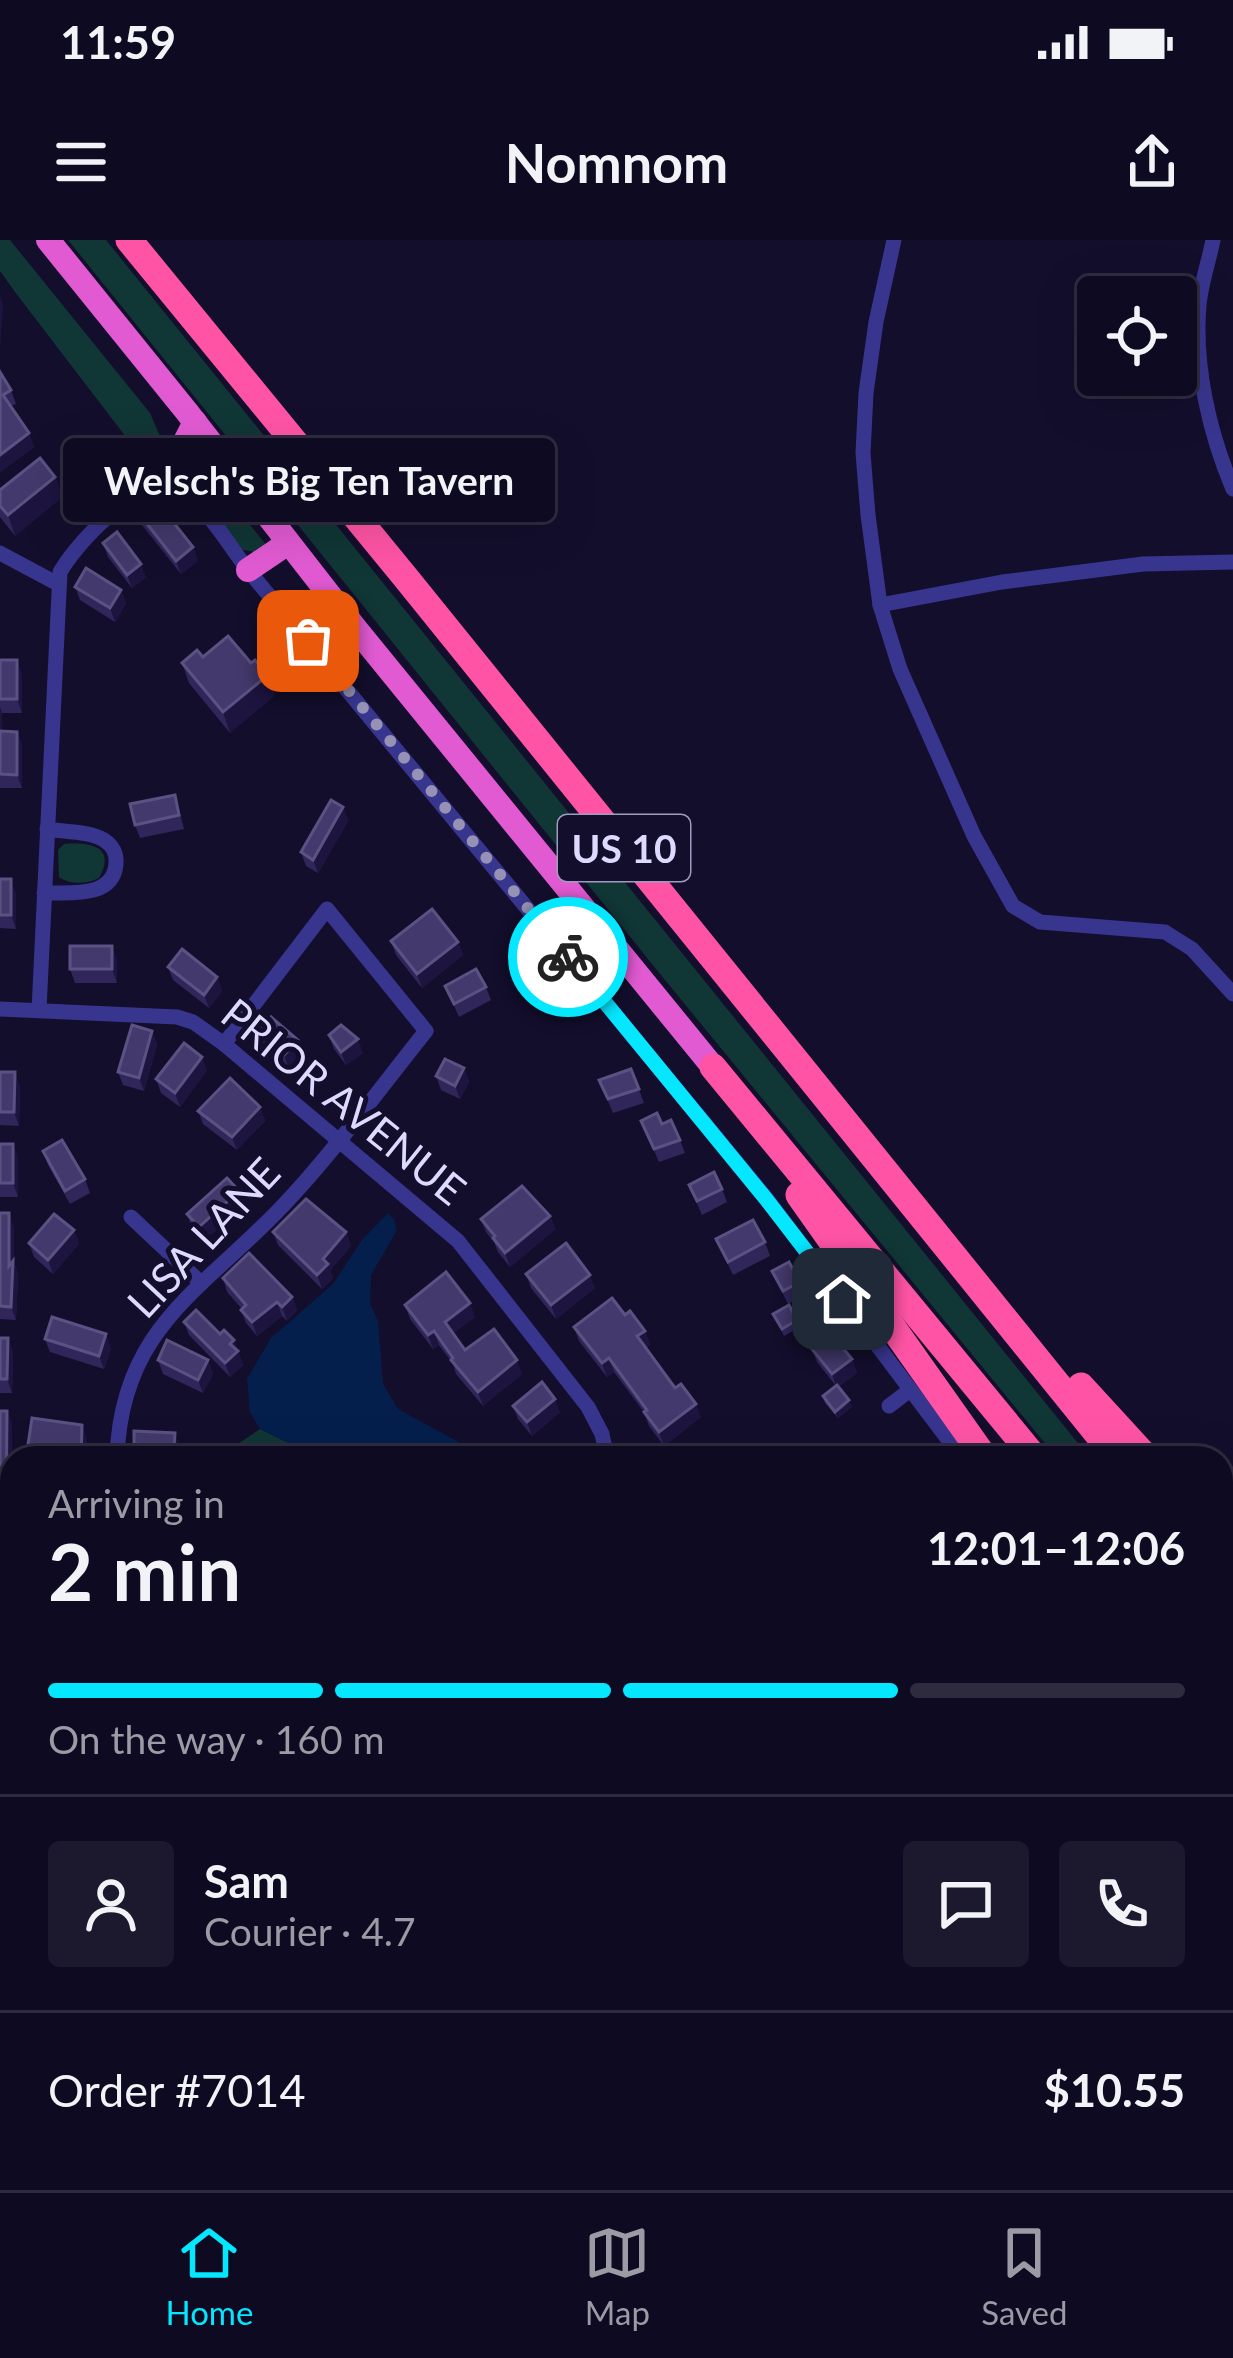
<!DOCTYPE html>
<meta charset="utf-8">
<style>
:root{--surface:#0e0a21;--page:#1c182e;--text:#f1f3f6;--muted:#9b9aa5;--line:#2e2b3f;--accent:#05e6ff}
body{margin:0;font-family:Lato,sans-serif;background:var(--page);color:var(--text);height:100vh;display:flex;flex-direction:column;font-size:45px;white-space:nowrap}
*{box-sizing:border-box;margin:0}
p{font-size:39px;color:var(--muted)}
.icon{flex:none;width:66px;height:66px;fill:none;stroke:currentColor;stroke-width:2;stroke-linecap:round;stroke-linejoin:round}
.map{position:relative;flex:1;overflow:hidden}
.side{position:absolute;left:0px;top:1206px;width:1233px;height:744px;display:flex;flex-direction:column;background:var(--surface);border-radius:36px 36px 0 0;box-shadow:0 12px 48px #0002,0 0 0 3px var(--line)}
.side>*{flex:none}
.buttons{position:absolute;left:1077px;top:36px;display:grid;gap:24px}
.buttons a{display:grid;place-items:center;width:120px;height:120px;border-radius:12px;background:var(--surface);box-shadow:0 12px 48px #0002,0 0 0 3px var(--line);font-size:60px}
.pin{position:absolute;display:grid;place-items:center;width:102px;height:102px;color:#fff;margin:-51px;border-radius:24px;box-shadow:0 6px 18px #0006}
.courier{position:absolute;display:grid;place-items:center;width:120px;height:120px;margin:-60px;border:9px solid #05e6ff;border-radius:50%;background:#fff;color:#222;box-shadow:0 3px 15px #0007}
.bubble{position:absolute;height:84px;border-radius:12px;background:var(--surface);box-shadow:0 12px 48px #0002,0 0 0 3px var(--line);font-size:39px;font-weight:700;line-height:84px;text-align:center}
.headline em{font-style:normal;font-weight:700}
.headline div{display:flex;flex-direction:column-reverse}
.headline{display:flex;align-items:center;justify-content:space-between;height:204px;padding:0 48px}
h1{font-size:78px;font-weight:700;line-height:90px}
.bar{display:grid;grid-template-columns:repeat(4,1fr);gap:18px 12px;align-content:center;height:144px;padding:0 48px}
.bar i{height:15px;border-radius:9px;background:var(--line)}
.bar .active{background:var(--accent)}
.bar p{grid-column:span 4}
.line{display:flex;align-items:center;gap:30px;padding:0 48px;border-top:3px solid var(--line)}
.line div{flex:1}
.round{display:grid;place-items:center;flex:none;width:126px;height:126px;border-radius:12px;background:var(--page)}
.status{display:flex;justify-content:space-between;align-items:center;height:84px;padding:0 60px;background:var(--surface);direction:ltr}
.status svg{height:33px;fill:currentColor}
header{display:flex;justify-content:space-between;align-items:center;height:156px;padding:0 48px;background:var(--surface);font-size:54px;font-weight:700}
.dock{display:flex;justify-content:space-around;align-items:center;height:168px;border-top:3px solid var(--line);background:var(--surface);font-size:33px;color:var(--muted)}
.dock a{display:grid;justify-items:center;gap:6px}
.dock .active{color:var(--accent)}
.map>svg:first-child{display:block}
.green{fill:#103635}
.water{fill:#051f4d}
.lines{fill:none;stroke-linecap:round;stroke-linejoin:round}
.minor{stroke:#38358f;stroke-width:15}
.primary{stroke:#c360ff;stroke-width:24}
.trunk{stroke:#e15ad2;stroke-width:24}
.motorway{stroke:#ff54a6;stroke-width:27}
.wall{fill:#30265a}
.shaded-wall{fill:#1d1440}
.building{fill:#43396c;stroke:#5b5283;stroke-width:3}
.done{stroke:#9692b5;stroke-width:12;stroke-dasharray:0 21.6}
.route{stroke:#05e6ff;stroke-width:15}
.labels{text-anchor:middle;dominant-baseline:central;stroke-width:10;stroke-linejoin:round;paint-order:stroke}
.shield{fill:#130e2c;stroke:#a09cc0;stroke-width:3}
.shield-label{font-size:39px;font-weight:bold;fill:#ddd9ff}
.street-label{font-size:42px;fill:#ddd9ff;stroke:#130e2c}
</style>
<div class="status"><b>11:59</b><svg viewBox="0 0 49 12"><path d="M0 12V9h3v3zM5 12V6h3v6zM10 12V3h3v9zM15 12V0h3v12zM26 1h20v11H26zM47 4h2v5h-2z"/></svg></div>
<header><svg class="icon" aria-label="menu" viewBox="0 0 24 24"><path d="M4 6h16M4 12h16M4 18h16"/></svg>Nomnom<svg class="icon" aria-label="share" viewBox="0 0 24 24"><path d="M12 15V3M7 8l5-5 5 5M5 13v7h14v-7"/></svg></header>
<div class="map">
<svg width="1233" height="1950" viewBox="0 0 1233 1950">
<rect width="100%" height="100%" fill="#130e2c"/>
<!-- green -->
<g class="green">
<polygon points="0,0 10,0 150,173 165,208 163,226 152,231 15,52 0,31"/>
<polygon points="68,0 106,0 1090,1218 1057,1218 656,729"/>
<polygon points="195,217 268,307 254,312 239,309 189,235 189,222"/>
<path d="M 64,604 C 89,602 117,606 99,638 C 88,644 70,645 59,637 L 58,610 Z"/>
<polygon points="260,1189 309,1213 359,1215 366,1218 217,1218"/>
<polygon points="0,1584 12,1591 12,1670 0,1669"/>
<polygon points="0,1854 12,1854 12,1938 28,1938 29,1950 0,1950"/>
<polygon points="335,1938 595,1938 573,1950 331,1950"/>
</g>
<!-- water -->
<g class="water">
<polygon points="388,973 395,981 396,992 371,1035 370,1063 378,1081 383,1144 398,1169 464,1205 477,1218 366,1218 359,1215 309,1213 260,1189 250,1172 247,1139 271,1098 333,1044 362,1000"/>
<polygon points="595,1938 1077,1938 1088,1950 573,1950"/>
</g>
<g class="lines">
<!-- minor -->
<g class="minor">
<polyline points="894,0 876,82 866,153 863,213 868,275 880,365 900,429 974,596 1013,666 1040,682 1165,692 1192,709 1233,754"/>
<path d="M 1213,0 C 1209,21 1201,43 1199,65 C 1194,126 1209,192 1233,249"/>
<polyline points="0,313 58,344"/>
<polyline points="880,365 1002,342 1143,324 1233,322"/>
<path d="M 44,653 C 69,652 113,659 116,624 C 117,613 113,606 104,600 C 89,591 64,592 47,589"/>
<polyline points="0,769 177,777 193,782 224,804 458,1001 588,1167 602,1194 607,1218"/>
<path d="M 39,770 L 60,332 C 81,297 151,221 195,262 C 215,280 231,308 248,330 L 767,959 L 962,1218"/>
<polyline points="131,977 200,1042"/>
<polyline points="889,1166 910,1150"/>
<path d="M 117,1218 C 121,1082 211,1046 291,957 C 339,905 381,847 426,791 L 327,669 L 224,804"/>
<polyline points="0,1450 12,1453"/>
<polyline points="1221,1779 1233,1785"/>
<polyline points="249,1950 252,1938"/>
<polyline points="279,1950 283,1938"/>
</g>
<!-- primary -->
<g class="primary">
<polyline points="1223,1566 1233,1591"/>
<polyline points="1221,1666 1233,1657"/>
<polyline points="1221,1684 1233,1685"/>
<polyline points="0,1705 12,1707"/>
<polyline points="1221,1724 1233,1725"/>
<polyline points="0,1758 12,1757"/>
</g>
<!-- trunk -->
<g class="trunk">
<polyline points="48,0 187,172 356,389 713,827"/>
<polyline points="172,251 176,219 195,182"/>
<polyline points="248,330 288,303"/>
</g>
<!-- motorway -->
<g class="motorway">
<polyline points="129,0 406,338 1117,1218"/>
<polyline points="713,827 1035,1218"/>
<polyline points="799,955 985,1218"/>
<polyline points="1081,1146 1147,1218"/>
<polyline points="1221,1297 1233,1310"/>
<polyline points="1221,1348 1233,1363"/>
<polyline points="1221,1447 1233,1462"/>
<polyline points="0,1690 12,1693"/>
</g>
</g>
<!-- wall -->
<g class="wall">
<polygon points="0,132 11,150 16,164 11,166 29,193 34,207 0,232"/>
<polygon points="55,237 62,257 15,296 0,277 0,250"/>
<polygon points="137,271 193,307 198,321 181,334 142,285"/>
<polygon points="103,303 146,337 132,348 108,317"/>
<polygon points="75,347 121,350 126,363 115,382 80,360"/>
<polygon points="203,417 275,455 230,493 189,443 182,423"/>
<polygon points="0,420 22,434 22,473 2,473 2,491 17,492 22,505 22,548 0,548"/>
<polygon points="175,555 184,589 140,598 135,585"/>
<polygon points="343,567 348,581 318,633 306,626 301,612"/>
<polygon points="0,639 16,653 16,689 0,688"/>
<polygon points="391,701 458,702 463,715 422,748 396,715"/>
<polygon points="117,720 117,743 75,743 70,729"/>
<polygon points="168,727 217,737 222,751 209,768 173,740"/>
<polygon points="445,746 486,747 491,760 459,777"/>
<polygon points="152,791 157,805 144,851 123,845 118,832"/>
<polygon points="258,794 303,813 289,829 263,808"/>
<polygon points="329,795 363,813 346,825 334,809"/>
<polygon points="464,828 469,842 460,859 441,850 436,836"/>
<polygon points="631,829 644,863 613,873 599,840"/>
<polygon points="207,830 180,867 161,853 156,839"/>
<polygon points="0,832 20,846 19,886 0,885"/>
<polygon points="260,867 265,881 237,910 203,884 198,871"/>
<polygon points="641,881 662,884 680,900 685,913 659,922"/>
<polygon points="0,904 18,917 18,957 0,957"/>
<polygon points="43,911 85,939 90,953 70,964 48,925"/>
<polygon points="689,945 722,949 727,962 702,975"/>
<polygon points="244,965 204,1001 192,988 187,974"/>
<polygon points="0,973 14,987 14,1022 18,1034 16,1080 0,1079"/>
<polygon points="550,976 555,989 510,1027 498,1012 494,1002 486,992 481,979"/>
<polygon points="74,990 79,1004 53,1034 34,1017 29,1003"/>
<polygon points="273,992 346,992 351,1006 330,1030 333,1038 322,1049 278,1005"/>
<polygon points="716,999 765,1002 770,1016 733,1035"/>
<polygon points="772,1031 800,1042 805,1055 788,1064"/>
<polygon points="526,1034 595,1048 556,1079 531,1048"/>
<polygon points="223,1038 292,1057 297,1070 287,1081 282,1076 257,1096 246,1083 241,1070 242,1069 227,1052"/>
<polygon points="405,1065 475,1077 453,1093 465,1110 522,1134 483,1166 456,1134 453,1124 439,1105 433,1109 410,1079"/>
<polygon points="773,1074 797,1080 800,1087 784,1096"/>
<polygon points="625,1075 645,1091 650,1105 646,1108 675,1148 701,1177 664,1206 649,1186 644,1172 614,1132 607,1137 579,1101 574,1087"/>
<polygon points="184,1082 234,1100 243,1125 230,1137 189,1095"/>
<polygon points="0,1098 13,1112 12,1153 0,1153"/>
<polygon points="45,1099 111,1108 104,1129 50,1112"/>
<polygon points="812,1109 852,1119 857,1133 838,1147 852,1167 838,1178 825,1163 823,1156 836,1146 817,1122"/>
<polygon points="158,1120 208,1120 213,1134 203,1153 163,1134"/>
<polygon points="513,1166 560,1172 532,1196 518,1179"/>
<polygon points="0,1171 7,1171 12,1185 11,1302 0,1302"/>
<polygon points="134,1204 180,1207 179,1218 139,1218"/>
<polygon points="0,1324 2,1329 12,1329 12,1373 0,1372"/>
<polygon points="0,1469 12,1469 12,1548 0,1540"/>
<polygon points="57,1938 102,1938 102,1944 59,1944"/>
</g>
<!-- shaded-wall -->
<g class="shaded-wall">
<polygon points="0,55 3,64 0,111"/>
<polygon points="29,193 34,207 0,232 0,215"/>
<polygon points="55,237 62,257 15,296 8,275"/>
<polygon points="193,307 198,321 181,334 176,321"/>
<polygon points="141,324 146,337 132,348 127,335"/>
<polygon points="121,350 126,363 115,382 110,368"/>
<polygon points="17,420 22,434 22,473 17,459"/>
<polygon points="268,435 275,455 230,493 223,472"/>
<polygon points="0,467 2,473 2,505 0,499"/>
<polygon points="17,492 22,505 22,548 17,535"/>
<polygon points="343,567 348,581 318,633 313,620"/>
<polygon points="11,639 16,653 16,689 11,675"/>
<polygon points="458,702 463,715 422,748 417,734"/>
<polygon points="112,706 117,720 117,743 112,729"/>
<polygon points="217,737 222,751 209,768 204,755"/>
<polygon points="152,791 157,805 144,851 139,838"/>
<polygon points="358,799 363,813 346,825 341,812"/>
<polygon points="298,800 303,813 289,829 284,815"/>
<polygon points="202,817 207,830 180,867 175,853"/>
<polygon points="464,828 469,842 460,859 455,846"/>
<polygon points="15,832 20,846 19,886 14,872"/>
<polygon points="260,867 265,881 237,910 232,897"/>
<polygon points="13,904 18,917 18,957 13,943"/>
<polygon points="239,951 244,965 204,1001 199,987"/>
<polygon points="9,973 14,987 14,1022 18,1034 16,1080 11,1067"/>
<polygon points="550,976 555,989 510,1027 505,1013"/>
<polygon points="74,990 79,1004 53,1034 48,1020"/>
<polygon points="346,992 351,1006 330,1030 333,1038 322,1049 317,1035 323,1019"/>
<polygon points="590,1035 595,1048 556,1079 551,1065"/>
<polygon points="292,1057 297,1070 287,1081 282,1067"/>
<polygon points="277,1062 282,1076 257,1096 252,1082"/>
<polygon points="470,1063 475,1077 450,1096 445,1082"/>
<polygon points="434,1091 439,1105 433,1109 428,1095"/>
<polygon points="645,1091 650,1105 642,1110 637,1096"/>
<polygon points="106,1094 111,1108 104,1129 99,1116"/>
<polygon points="8,1098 13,1112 12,1153 7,1139"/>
<polygon points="234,1100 243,1125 230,1137 225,1123 230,1104"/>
<polygon points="609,1118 614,1132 607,1137 602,1123"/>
<polygon points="852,1119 857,1133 837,1148 832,1134"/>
<polygon points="208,1120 213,1134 203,1153 198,1140"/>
<polygon points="517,1120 522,1134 483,1166 478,1152"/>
<polygon points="555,1159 560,1172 532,1196 527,1182"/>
<polygon points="849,1160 852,1167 838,1178 835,1172"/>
<polygon points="696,1164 701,1177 664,1206 659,1192"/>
<polygon points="7,1171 12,1185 11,1302 6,1288"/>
<polygon points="82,1185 87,1199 86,1218 81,1218"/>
<polygon points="175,1193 180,1207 179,1218 174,1207"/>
</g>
<!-- building -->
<g class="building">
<polygon points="0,132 11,150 3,155 29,193 0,215"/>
<polygon points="40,218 55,237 8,275 0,266 0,250"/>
<polygon points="154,258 193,307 176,321 137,271"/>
<polygon points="117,292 141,324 127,335 103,303"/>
<polygon points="86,328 121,350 110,368 75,347"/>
<polygon points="228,396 251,423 255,420 268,435 223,472 182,423 197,410 203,417"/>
<rect x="0" y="420" width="17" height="39"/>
<polygon points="0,491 17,492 17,535 0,534"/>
<polygon points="175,555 179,575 135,585 130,564"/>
<polygon points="331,560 343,567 313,620 301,612"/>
<rect x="0" y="639" width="11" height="36"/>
<polygon points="432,669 458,702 417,734 391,701"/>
<rect x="70" y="706" width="42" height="23"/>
<polygon points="182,709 217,737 204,755 168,727"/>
<polygon points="476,729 486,747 454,764 445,746"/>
<polygon points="271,777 298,800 284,815 258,794"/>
<polygon points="132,785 152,791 139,838 118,832"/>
<polygon points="341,785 358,799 341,812 329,795"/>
<polygon points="184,803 202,817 175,853 156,839"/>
<polygon points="445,819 464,828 455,846 436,836"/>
<polygon points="631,829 639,849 608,859 599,840"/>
<polygon points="0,832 15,832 14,872 0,872"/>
<polygon points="230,838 260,867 232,897 198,871"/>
<polygon points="657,873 662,884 671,880 680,900 654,909 641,881"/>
<polygon points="62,900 85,939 65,951 43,911"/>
<rect x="0" y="904" width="13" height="39"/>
<polygon points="714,932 722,949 697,961 689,945"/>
<polygon points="227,938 239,951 199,987 187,974"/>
<polygon points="522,946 550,976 505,1013 493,998 495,996 481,979"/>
<polygon points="306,959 346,992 323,1019 328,1024 317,1035 273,992"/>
<polygon points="0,973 9,973 9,1026 13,1021 11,1067 0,1066"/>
<polygon points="54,974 74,990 48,1020 29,1003"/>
<polygon points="753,980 765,1002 728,1022 716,999"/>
<polygon points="566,1003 590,1035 551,1065 526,1034"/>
<polygon points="249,1013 292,1057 282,1067 277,1062 252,1082 241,1070 246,1065 223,1038"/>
<polygon points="789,1022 800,1042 783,1051 772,1031"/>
<polygon points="446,1032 470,1063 445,1082 465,1110 494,1089 517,1120 478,1152 451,1120 453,1118 434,1091 428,1095 405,1065"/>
<polygon points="612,1058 625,1075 630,1071 645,1091 637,1096 675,1148 681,1144 696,1164 659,1192 644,1172 647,1170 609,1118 602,1123 574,1087"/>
<polygon points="789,1065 797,1080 782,1089 773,1074"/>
<polygon points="196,1070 220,1094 224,1090 234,1100 230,1104 238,1111 225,1123 184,1082"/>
<polygon points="52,1077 106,1094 99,1116 45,1099"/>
<polygon points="831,1094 852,1119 832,1134 812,1109"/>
<polygon points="0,1098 8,1098 7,1139 0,1139"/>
<polygon points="167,1100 208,1120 198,1140 158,1120"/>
<polygon points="542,1142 555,1159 527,1182 513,1166"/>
<polygon points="837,1145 849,1160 835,1172 823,1156"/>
<polygon points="0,1171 7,1171 6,1288 0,1288"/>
<polygon points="32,1178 82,1185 81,1218 26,1218"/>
<polygon points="134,1191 175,1193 174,1207 134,1204"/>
<rect x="0" y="1329" width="12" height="30"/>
<polygon points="3,1463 12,1469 12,1528 8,1535 0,1530 0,1469"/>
<polygon points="160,1938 183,1938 184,1950 160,1950"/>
</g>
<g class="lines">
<!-- done -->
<polyline class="done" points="308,401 568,717"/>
<!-- route -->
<polyline class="route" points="568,717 766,959 843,1059"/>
</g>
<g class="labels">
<!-- shield labels -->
<rect class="shield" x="558" y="575" width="132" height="66" rx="9"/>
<g class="shield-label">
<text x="624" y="608">US 10</text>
</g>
<!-- street labels -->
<g class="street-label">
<text transform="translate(344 861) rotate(39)">PRIOR AVENUE</text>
<text transform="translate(203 997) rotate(-47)">LISA LANE</text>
</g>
</g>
</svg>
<div class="buttons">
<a><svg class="icon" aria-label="locate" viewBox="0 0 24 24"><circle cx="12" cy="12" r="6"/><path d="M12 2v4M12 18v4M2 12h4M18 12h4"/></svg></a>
</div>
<div class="pin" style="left:308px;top:401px;background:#ea580c"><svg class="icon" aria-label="bag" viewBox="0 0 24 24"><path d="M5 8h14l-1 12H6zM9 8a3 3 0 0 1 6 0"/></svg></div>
<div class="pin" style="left:843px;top:1059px;background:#1f2937"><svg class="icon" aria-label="home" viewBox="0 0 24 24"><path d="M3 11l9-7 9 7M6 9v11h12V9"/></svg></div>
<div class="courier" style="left:568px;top:717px"><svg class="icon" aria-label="bike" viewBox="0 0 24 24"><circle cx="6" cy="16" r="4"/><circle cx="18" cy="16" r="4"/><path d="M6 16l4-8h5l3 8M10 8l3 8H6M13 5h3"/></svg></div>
<div class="bubble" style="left:63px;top:198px;width:492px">Welsch's Big Ten Tavern</div>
<section class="side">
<div class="headline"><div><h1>2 min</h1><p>Arriving in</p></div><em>12:01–12:06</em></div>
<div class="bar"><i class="active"></i><i class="active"></i><i class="active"></i><i></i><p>On the way · 160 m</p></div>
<div class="line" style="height:216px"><a class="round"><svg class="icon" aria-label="person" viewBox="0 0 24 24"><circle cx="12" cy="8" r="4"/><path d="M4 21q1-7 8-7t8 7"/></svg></a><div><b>Sam</b><p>Courier · 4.7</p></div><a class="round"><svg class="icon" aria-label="chat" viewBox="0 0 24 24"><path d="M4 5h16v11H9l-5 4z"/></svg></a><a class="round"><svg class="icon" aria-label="phone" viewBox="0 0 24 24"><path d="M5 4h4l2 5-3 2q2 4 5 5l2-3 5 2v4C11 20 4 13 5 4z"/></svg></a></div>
<div class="line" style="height:156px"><div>Order #7014</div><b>$10.55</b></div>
</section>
</div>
<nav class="dock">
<a class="active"><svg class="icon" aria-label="home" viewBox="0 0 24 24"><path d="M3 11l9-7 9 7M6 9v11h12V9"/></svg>Home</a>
<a><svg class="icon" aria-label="map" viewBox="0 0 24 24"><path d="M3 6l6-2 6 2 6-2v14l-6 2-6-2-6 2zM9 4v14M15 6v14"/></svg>Map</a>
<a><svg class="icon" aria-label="saved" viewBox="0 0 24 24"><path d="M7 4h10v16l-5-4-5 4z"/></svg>Saved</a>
</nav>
